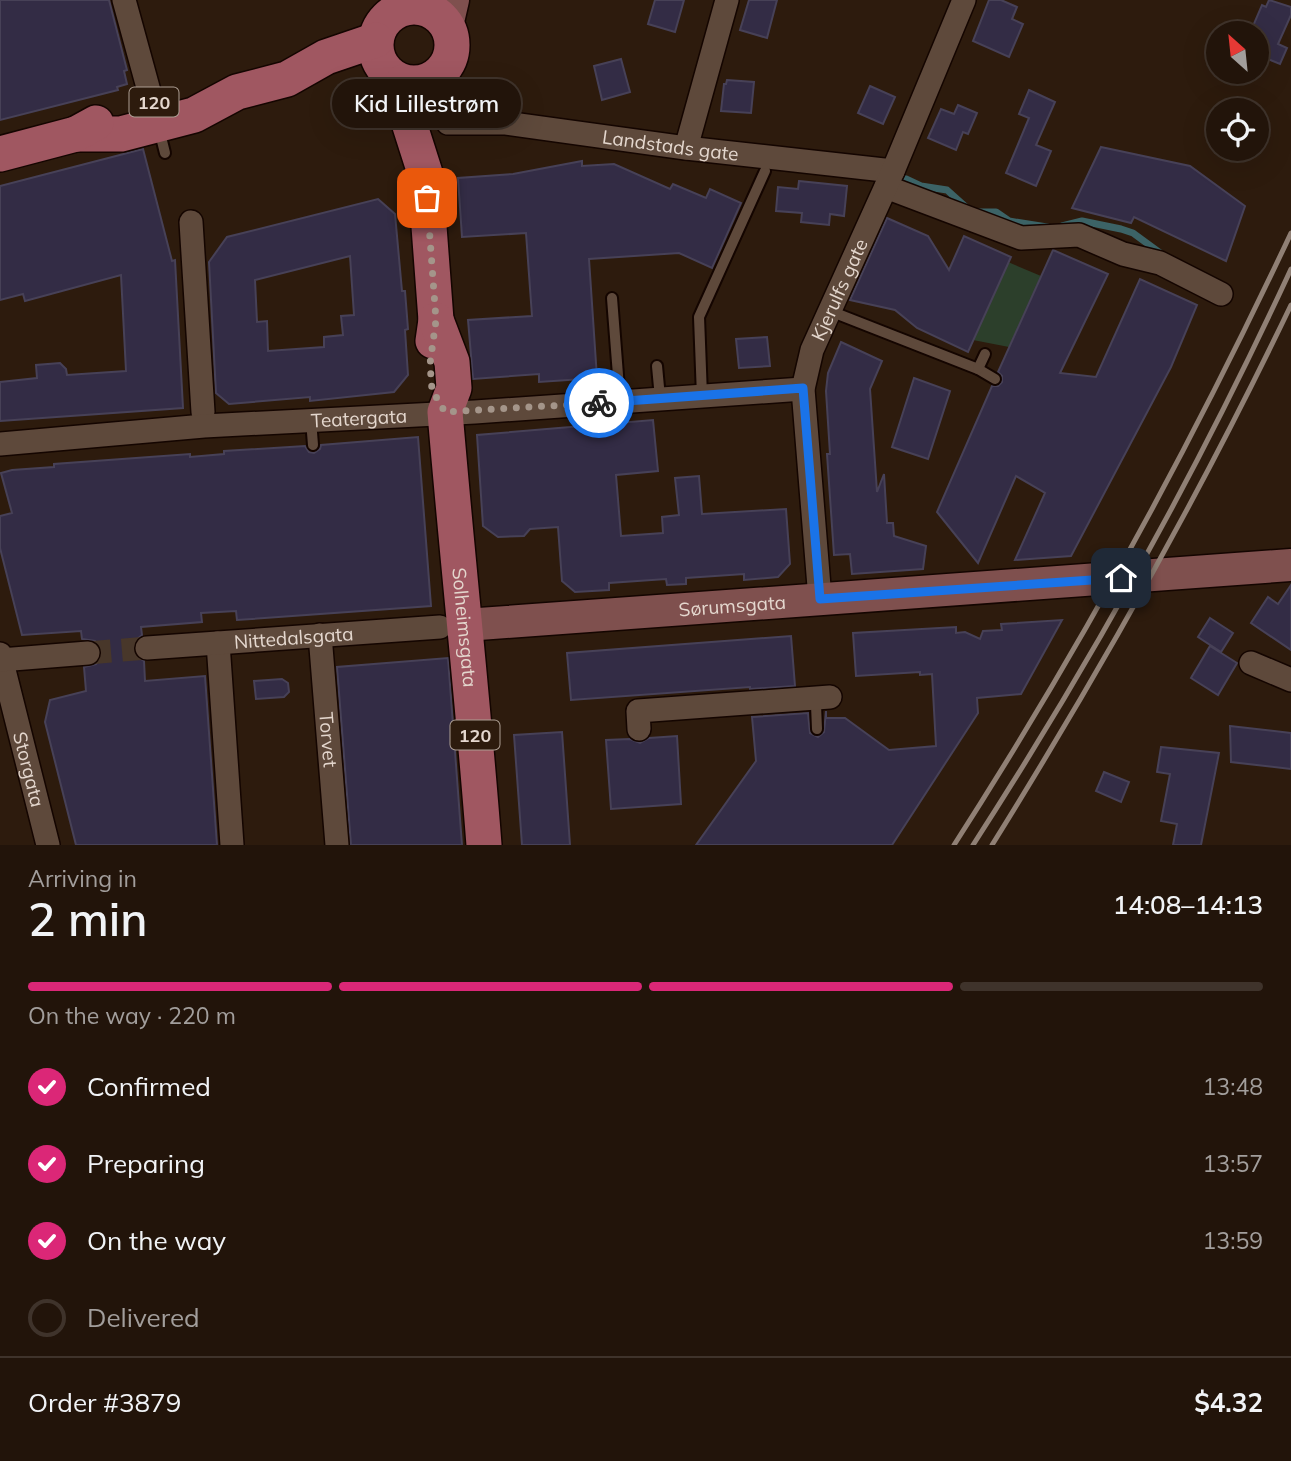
<!DOCTYPE html>
<meta charset="utf-8">
<style>
:root{--surface:#22140a;--page:#2e2118;--text:#f1f3f6;--muted:#a29e9c;--line:#3f332b;--accent:#db2777}
body{margin:0;font-family:Mulish,sans-serif;background:var(--page);color:var(--text);height:100vh;display:flex;flex-direction:column;font-size:26px;white-space:nowrap}
*{box-sizing:border-box;margin:0}
p{font-size:23px;color:var(--muted)}
.icon{flex:none;width:38px;height:38px;fill:none;stroke:currentColor;stroke-width:2;stroke-linecap:round;stroke-linejoin:round}
.map{position:relative;height:845px;overflow:hidden}
.panel{display:flex;flex-direction:column;background:var(--surface);flex:1}
.panel>*{flex:none}
.needle{width:46px;rotate:333deg}
.buttons{position:absolute;left:1206px;top:21px;display:grid;gap:14px}
.buttons a{display:grid;place-items:center;width:63px;height:63px;border-radius:50%;background:var(--surface);box-shadow:0 7px 28px #0002,0 0 0 2px var(--line);font-size:35px}
.pin{position:absolute;display:grid;place-items:center;width:60px;height:60px;color:#fff;margin:-30px;border-radius:14px;box-shadow:0 4px 10px #0006}
.courier{position:absolute;display:grid;place-items:center;width:70px;height:70px;margin:-35px;border:5px solid #1a73e8;border-radius:50%;background:#fff;color:#222;box-shadow:0 2px 9px #0007}
.bubble{position:absolute;height:49px;border-radius:24px;background:var(--surface);box-shadow:0 7px 28px #0002,0 0 0 2px var(--line);font-size:23px;font-weight:600;line-height:49px;text-align:center}
.summary em{font-style:normal;font-weight:600}
.summary div{display:flex;flex-direction:column-reverse}
.summary{display:flex;align-items:center;justify-content:space-between;height:119px;padding:0 28px}
h1{font-size:46px;font-weight:600;line-height:52px}
.bar{display:grid;grid-template-columns:repeat(4,1fr);gap:10px 7px;align-content:center;height:84px;padding:0 28px}
.bar i{height:9px;border-radius:5px;background:var(--line)}
.bar .current{background:var(--accent)}
.bar p{grid-column:span 4}
.line{display:flex;align-items:center;gap:18px;padding:0 28px;border-top:2px solid var(--line)}
.line div{flex:1}
ol{padding:0 28px;list-style:none}
li{display:flex;align-items:center;gap:21px;height:77px}
li p{margin-inline-start:auto}
li .icon{padding:7px;border-radius:50%;background:var(--accent);color:#fff;stroke-width:4}
li:last-child{color:var(--muted)}
li i{width:38px;height:38px;border:4px solid var(--line);border-radius:50%}
.map>svg:first-child{display:block}
.green{fill:#2c3f2b}
.lines{fill:none;stroke-linecap:round;stroke-linejoin:round}
.stream{stroke:#3c6366;stroke-width:7}
.building{fill:#332c45;stroke:#474157;stroke-width:2;fill-rule:evenodd}
.street-tunnel{stroke:#48372a;stroke-width:23;stroke-dasharray:23 11;stroke-linecap:butt}
.lane-casing{stroke:#140500;stroke-width:14}
.street-casing{stroke:#140500;stroke-width:26}
.secondary-casing{stroke:#140500;stroke-width:35}
.primary-casing{stroke:#140500;stroke-width:38}
.lane{stroke:#5e493b;stroke-width:10}
.street{stroke:#5e493b;stroke-width:23}
.secondary{stroke:#7f504e;stroke-width:32}
.primary{stroke:#a05761;stroke-width:35}
.rail{stroke:#908075;stroke-width:5}
.done{stroke:#a4958a;stroke-width:7;stroke-dasharray:0 12.6}
.route{stroke:#1a73e8;stroke-width:9}
.labels{text-anchor:middle;dominant-baseline:central;stroke-width:6;stroke-linejoin:round;paint-order:stroke}
.shield{fill:#2d1b0d;stroke:#ad9f94;stroke-width:2}
.shield-label{font-size:18px;font-weight:bold;fill:#e4d7ce}
.street-label{font-size:19px;fill:#e4d7ce;stroke:#2d1b0d}
</style>
<div class="map">
<svg width="1291" height="845" viewBox="0 0 1291 845">
<rect width="100%" height="100%" fill="#2d1b0d"/>
<!-- green -->
<polygon class="green" points="1008,262 1041,276 1009,347 973,340"/>
<g class="lines">
<!-- stream -->
<g class="stream">
<polyline points="906,179 921,186 947,190 967,208"/>
<polyline points="978,212 996,212 1009,221 1047,227"/>
<polyline points="1062,226 1082,221 1121,229 1133,233 1163,255"/>
</g>
</g>
<!-- building -->
<g class="building">
<polygon points="0,0 109,0 127,70 124,71 127,84 117,87 118,90 0,120"/>
<polygon points="655,0 684,0 675,32 648,24"/>
<polygon points="749,0 777,0 767,38 740,30"/>
<polygon points="989,0 1001,0 1017,7 1012,19 1023,24 1009,57 973,41"/>
<polygon points="1269,0 1291,7 1291,15 1278,44 1287,48 1280,64 1256,54 1256,33 1250,33 1262,5 1266,7"/>
<polygon points="621,59 630,92 602,100 594,66"/>
<polygon points="727,80 754,82 751,113 721,111 724,84 726,84"/>
<polygon points="870,86 895,97 883,124 858,113"/>
<polygon points="1029,90 1055,102 1036,145 1051,151 1036,186 1006,173 1029,118 1019,114"/>
<polygon points="958,105 977,113 968,134 963,132 956,150 928,138 941,109 954,114"/>
<polygon points="1101,147 1190,166 1245,206 1226,261 1134,217 1131,223 1072,208"/>
<polygon points="143,149 172,261 175,260 183,408 0,421 0,382 37,378 36,365 60,363 66,369 67,375 126,371 121,275 25,301 23,294 0,300 0,186"/>
<polygon points="582,161 582,166 614,164 670,189 673,184 706,198 710,189 741,203 712,268 679,253 589,259 597,378 539,382 539,374 473,379 468,320 532,316 526,233 462,237 458,178 513,174"/>
<polygon points="799,181 847,186 844,216 830,214 829,225 801,222 802,213 776,211 778,187 798,189"/>
<path d="M 378,199 L 395,214 L 402,291 L 405,291 L 408,329 L 405,330 L 408,375 L 394,392 L 310,401 L 310,397 L 229,404 L 216,393 L 209,262 L 227,237 ZM 350,256 L 354,315 L 341,316 L 343,335 L 324,337 L 324,347 L 268,351 L 267,321 L 257,322 L 255,280 Z"/>
<polygon points="887,218 928,236 949,270 964,236 1011,257 968,352 917,328 895,310 850,300"/>
<polygon points="1053,250 1108,274 1060,373 1096,377 1140,279 1197,305 1171,367 1071,556 1015,560 1045,493 1016,476 978,563 937,512 992,386 998,386 1002,382 1002,376 998,372"/>
<polygon points="767,337 770,366 739,368 736,339"/>
<polygon points="841,342 882,361 870,389 877,492 884,474 887,523 893,523 894,536 926,546 923,569 852,574 850,554 834,555 827,454 830,454 826,391 828,373"/>
<polygon points="914,378 950,391 928,459 892,447"/>
<polygon points="653,420 658,471 616,475 621,536 663,533 662,517 679,515 675,478 699,476 702,514 786,509 790,564 778,577 744,580 744,574 686,578 686,584 667,585 666,579 609,583 609,590 575,592 562,581 558,527 530,529 524,536 498,537 483,526 477,435"/>
<polygon points="418,437 431,606 237,620 236,611 201,613 202,622 141,627 142,635 135,641 133,648 136,656 144,661 145,681 205,676 217,845 76,845 45,722 50,700 86,691 84,667 96,664 101,658 102,651 95,641 82,639 81,631 22,635 0,548 0,516 12,513 1,473 12,470 54,467 54,464 190,454 190,457 224,454 224,451 305,446 309,452 314,453 320,449 321,445"/>
<polygon points="1291,585 1291,650 1251,623 1268,597 1278,604"/>
<polygon points="1210,618 1233,633 1221,652 1198,637"/>
<polygon points="1062,620 1021,694 977,698 978,713 892,845 696,845 756,761 752,717 808,713 810,733 818,737 824,732 826,711 826,718 845,718 889,750 936,746 932,674 920,675 920,672 856,676 853,633 956,627 956,633 965,632 980,639 983,631 1002,630 1001,624"/>
<polygon points="791,636 795,686 750,689 750,687 571,700 567,653"/>
<polygon points="1210,646 1237,663 1218,695 1191,678"/>
<polygon points="448,658 462,845 351,845 337,667"/>
<polygon points="282,679 288,683 289,692 284,697 256,699 254,681"/>
<polygon points="1230,726 1291,733 1291,769 1231,762"/>
<polygon points="562,732 570,845 522,845 514,735"/>
<polygon points="677,736 681,804 611,809 606,740 630,739 640,743 649,738"/>
<polygon points="1161,747 1219,753 1201,845 1173,845 1177,824 1161,821 1170,774 1157,772"/>
<polygon points="1104,772 1129,782 1121,802 1096,791"/>
</g>
<g class="lines">
<!-- street-tunnel -->
<polyline class="street-tunnel" points="88,653 147,648"/>
<defs>
<g id="lane">
<polyline points="159,129 165,153"/>
<polyline points="612,298 620,401"/>
<polyline points="830,311 978,369 995,379"/>
<polyline points="657,366 660,398"/>
<polyline points="978,369 985,354"/>
<polyline points="702,396 699,317 765,171"/>
<polyline points="311,420 313,445"/>
<polyline points="817,729 816,705 825,700"/>
</g>
<g id="street">
<polyline points="124,0 152,102"/>
<path id="s1" d="M 448,123 L 506,123 L 686,148 L 893,171"/>
<polyline points="686,148 727,0"/>
<polyline points="886,187 1021,238 1079,235 1123,254 1160,263 1221,294"/>
<polyline points="191,222 203,412"/>
<path id="s2" d="M 0,444 L 204,426 L 475,412 L 803,389"/>
<path id="s3" d="M 820,599 L 803,389 L 812,350 L 893,171 L 964,0"/>
<path id="s4" d="M 320,635 L 337,845"/>
<polyline points="218,643 232,845"/>
<path id="s5" d="M 147,648 L 440,627"/>
<path id="s6" d="M 0,654 L 48,845"/>
<polyline points="0,660 88,653"/>
<polyline points="1251,663 1291,680"/>
<polyline points="639,729 638,711 830,697"/>
</g>
<g id="secondary">
<polyline points="400,9 406,0"/>
<polyline points="447,26 453,0"/>
<path id="s7" d="M 465,625 L 1291,565"/>
</g>
<g id="primary">
<circle cx="414" cy="45" r="38"/>
<polyline points="403,82 410,126 425,173 436,320 433,341"/>
<polyline points="76,134 121,134 194,115 237,92 287,79 326,57 376,40"/>
<polyline points="0,154 76,134 96,123"/>
<path id="s8" d="M 436,320 L 452,362 L 454,388 L 445,412 C 457,556 473,700 484,845"/>
</g>
</defs>
<!-- lane casing -->
<use href="#lane" class="lane-casing"/>
<!-- street casing -->
<use href="#street" class="street-casing"/>
<!-- secondary casing -->
<use href="#secondary" class="secondary-casing"/>
<!-- primary casing -->
<use href="#primary" class="primary-casing"/>
<!-- lane -->
<use href="#lane" class="lane"/>
<!-- street -->
<use href="#street" class="street"/>
<!-- secondary -->
<use href="#secondary" class="secondary"/>
<!-- primary -->
<use href="#primary" class="primary"/>
<!-- rail -->
<g class="rail">
<path d="M 954,845 C 1080,649 1192,444 1291,233"/>
<path d="M 973,845 C 1092,661 1199,468 1291,269"/>
<path d="M 992,845 C 1101,670 1202,491 1291,305"/>
</g>
</g>
<g class="lines">
<!-- done -->
<polyline class="done" points="427,198 436,320 430,364 432,390 445,412 599,403"/>
<!-- route -->
<polyline class="route" points="599,403 803,388 820,599 1121,578"/>
</g>
<g class="labels">
<!-- shield labels -->
<g class="shield">
<rect x="129.5" y="87.5" width="49" height="29" rx="5"/>
<rect x="450.5" y="720.5" width="49" height="29" rx="5"/>
</g>
<g class="shield-label">
<text x="154" y="102">120</text>
<text x="475" y="735">120</text>
</g>
<!-- street labels -->
<g class="street-label">
<text stroke="none"><textPath href="#s1" startOffset="224">Landstads gate</textPath></text>
<text stroke="none"><textPath href="#s3" startOffset="317">Kjerulfs gate</textPath></text>
<text stroke="none"><textPath href="#s2" startOffset="360">Teatergata</textPath></text>
<text stroke="none"><textPath href="#s7" startOffset="268">Sørumsgata</textPath></text>
<text stroke="none"><textPath href="#s8" startOffset="313">Solheimsgata</textPath></text>
<text stroke="none"><textPath href="#s5" startOffset="147">Nittedalsgata</textPath></text>
<text stroke="none"><textPath href="#s4" startOffset="105">Torvet</textPath></text>
<text stroke="none"><textPath href="#s6" startOffset="119">Storgata</textPath></text>
</g>
</g>
</svg>
<div class="buttons">
<a><svg class="needle" viewBox="-14 -14 28 28"><path d="M0-13l5 13h-10z" fill="#e53935"/><path d="M0 13l5-13h-10z" fill="#a29e9c"/></svg></a>
<a><svg class="icon" aria-label="locate" viewBox="0 0 24 24"><circle cx="12" cy="12" r="6"/><path d="M12 2v4M12 18v4M2 12h4M18 12h4"/></svg></a>
</div>
<div class="pin" style="left:427px;top:198px;background:#ea580c"><svg class="icon" aria-label="bag" viewBox="0 0 24 24"><path d="M5 8h14l-1 12H6zM9 8a3 3 0 0 1 6 0"/></svg></div>
<div class="pin" style="left:1121px;top:578px;background:#1f2937"><svg class="icon" aria-label="home" viewBox="0 0 24 24"><path d="M3 11l9-7 9 7M6 9v11h12V9"/></svg></div>
<div class="courier" style="left:599px;top:403px"><svg class="icon" aria-label="bike" viewBox="0 0 24 24"><circle cx="6" cy="16" r="4"/><circle cx="18" cy="16" r="4"/><path d="M6 16l4-8h5l3 8M10 8l3 8H6M13 5h3"/></svg></div>
<div class="bubble" style="left:332px;top:79px;width:189px">Kid Lillestrøm</div>
</div>
<section class="panel">
<div class="summary"><div><h1>2 min</h1><p>Arriving in</p></div><em>14:08–14:13</em></div>
<div class="bar"><i class="current"></i><i class="current"></i><i class="current"></i><i></i><p>On the way · 220 m</p></div>
<ol>
<li><svg class="icon" aria-label="check" viewBox="0 0 24 24"><path d="M5 12l5 5 9-10"/></svg>Confirmed<p>13:48</p></li>
<li><svg class="icon" aria-label="check" viewBox="0 0 24 24"><path d="M5 12l5 5 9-10"/></svg>Preparing<p>13:57</p></li>
<li><svg class="icon" aria-label="check" viewBox="0 0 24 24"><path d="M5 12l5 5 9-10"/></svg>On the way<p>13:59</p></li>
<li><i></i>Delivered</li>
</ol>
<div class="line" style="height:91px"><div>Order #3879</div><b>$4.32</b></div>
</section>
